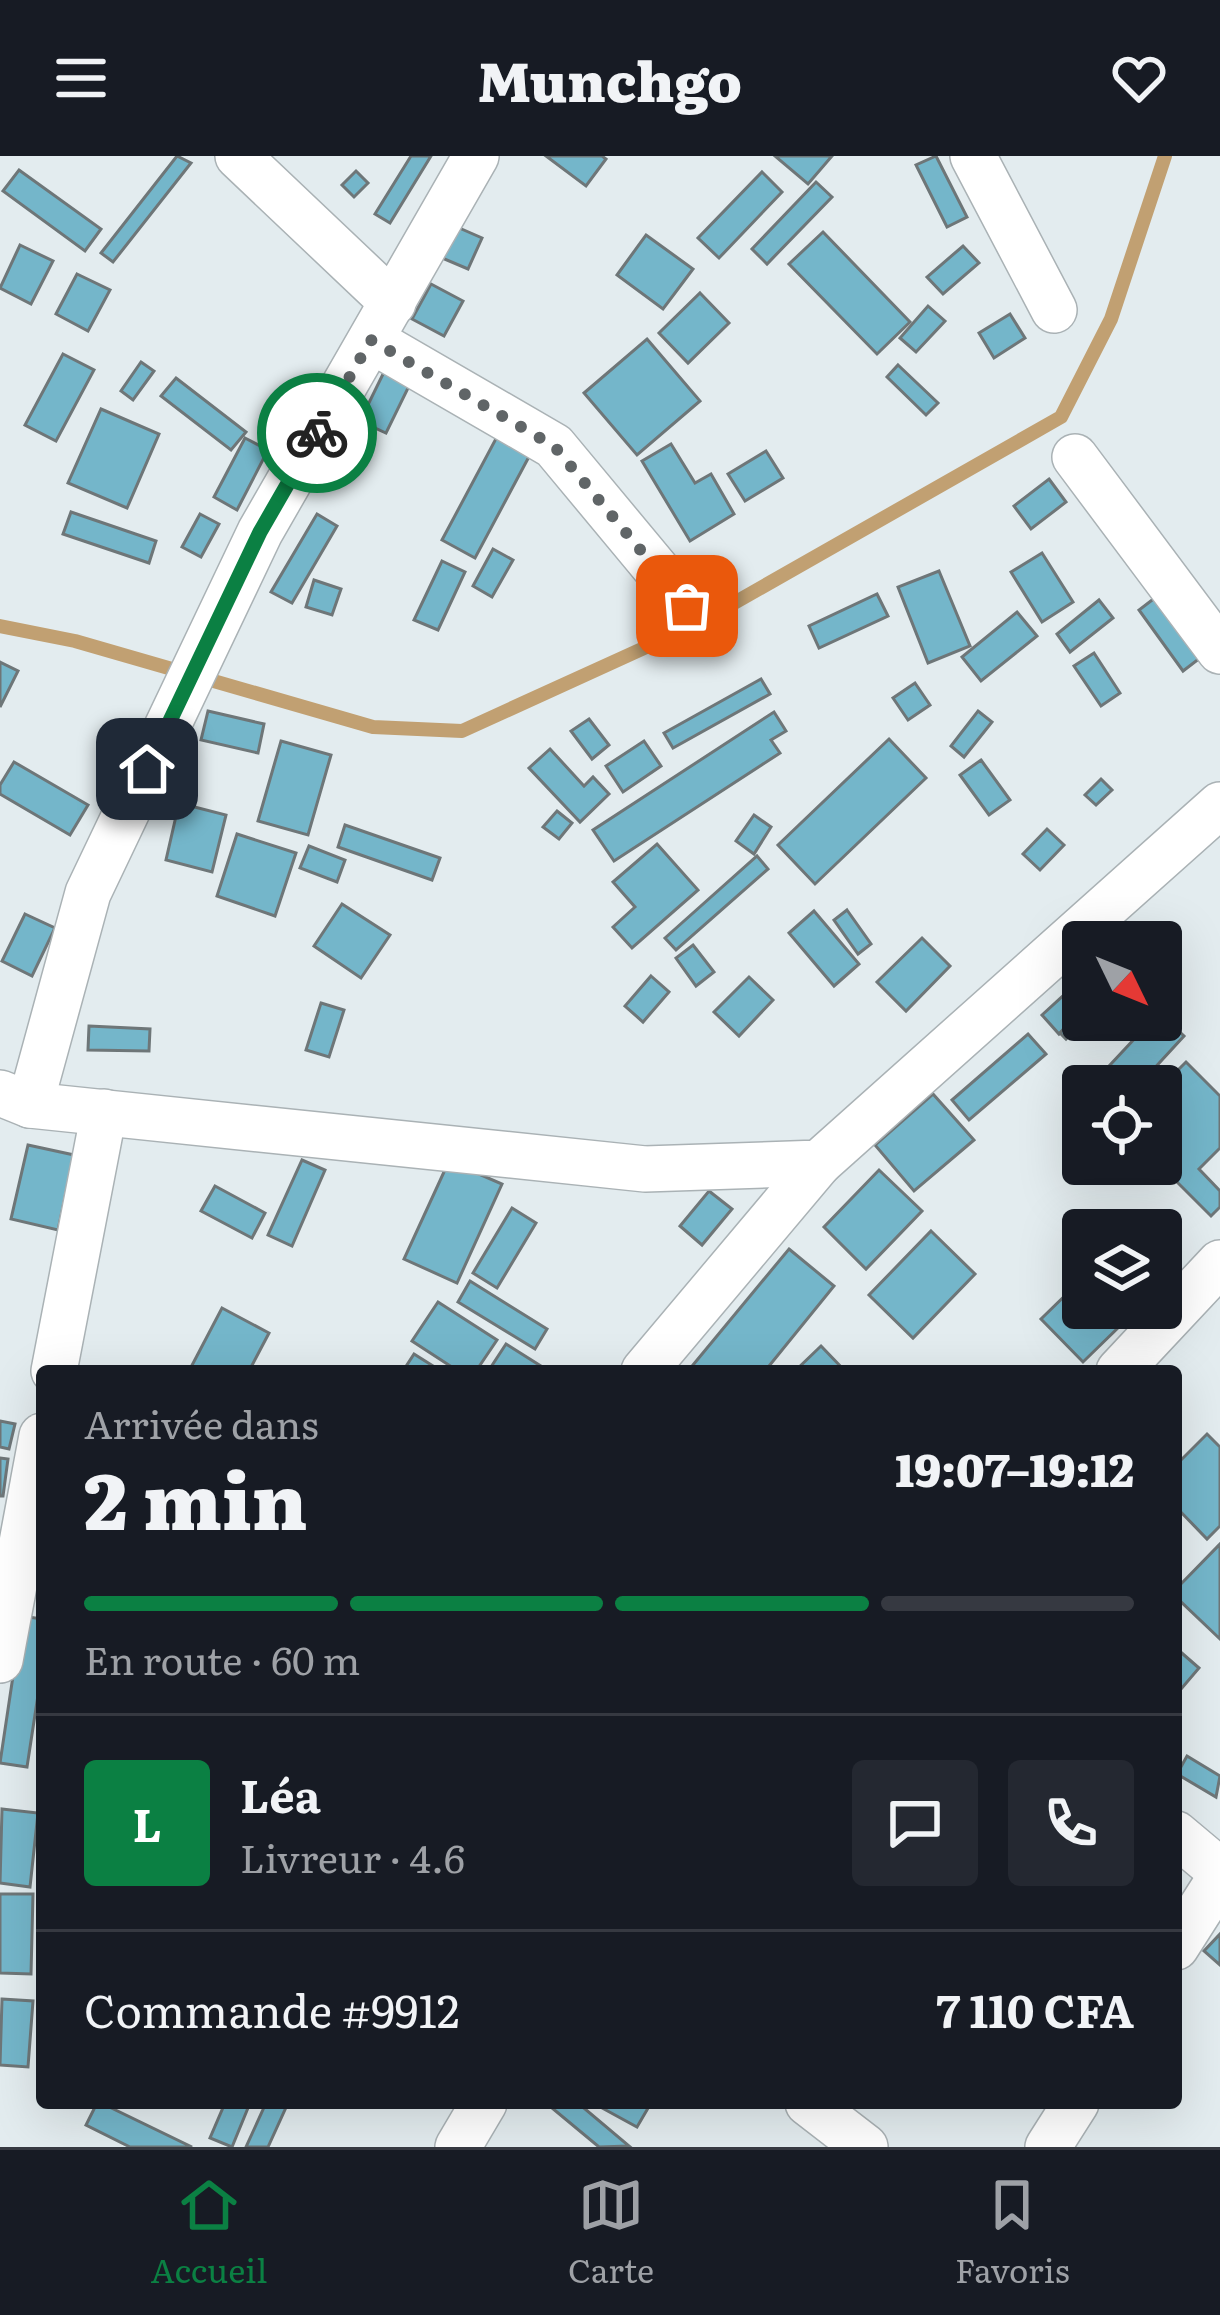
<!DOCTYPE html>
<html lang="fr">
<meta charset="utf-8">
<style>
:root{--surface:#171b24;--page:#242831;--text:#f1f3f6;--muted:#9ea1a6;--line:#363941;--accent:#0b8043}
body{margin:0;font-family:Literata,serif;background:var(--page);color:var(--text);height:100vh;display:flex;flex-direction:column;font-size:45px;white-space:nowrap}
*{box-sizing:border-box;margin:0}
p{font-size:39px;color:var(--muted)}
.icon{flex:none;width:66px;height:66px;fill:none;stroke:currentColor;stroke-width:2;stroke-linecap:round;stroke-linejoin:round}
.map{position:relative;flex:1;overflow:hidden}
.drawer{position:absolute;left:36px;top:1209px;width:1146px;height:744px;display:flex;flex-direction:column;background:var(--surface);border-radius:12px;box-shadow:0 12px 48px #0002}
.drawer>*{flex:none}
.needle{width:78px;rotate:133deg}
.fabs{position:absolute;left:1062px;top:765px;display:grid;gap:24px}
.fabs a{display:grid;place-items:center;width:120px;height:120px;border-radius:12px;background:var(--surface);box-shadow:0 12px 48px #0002;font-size:60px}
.pin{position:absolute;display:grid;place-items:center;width:102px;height:102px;color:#fff;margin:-51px;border-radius:24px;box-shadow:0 6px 18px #0006}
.courier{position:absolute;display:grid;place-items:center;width:120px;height:120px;margin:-60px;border:9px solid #0b8043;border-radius:50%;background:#fff;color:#222;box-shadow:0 3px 15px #0007}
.summary em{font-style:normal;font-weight:800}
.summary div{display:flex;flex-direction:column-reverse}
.summary{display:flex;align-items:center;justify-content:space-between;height:204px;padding:0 48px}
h1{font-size:78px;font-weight:800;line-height:90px}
.bar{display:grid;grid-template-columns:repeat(4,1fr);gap:18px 12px;align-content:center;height:144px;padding:0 48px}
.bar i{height:15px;border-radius:9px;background:var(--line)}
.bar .current{background:var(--accent)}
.bar p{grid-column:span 4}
.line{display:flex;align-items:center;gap:30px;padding:0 48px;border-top:3px solid var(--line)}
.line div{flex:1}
.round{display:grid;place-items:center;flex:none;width:126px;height:126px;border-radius:12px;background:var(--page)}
header{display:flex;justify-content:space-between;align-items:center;height:156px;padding:0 48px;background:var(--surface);font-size:54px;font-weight:800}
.tabs{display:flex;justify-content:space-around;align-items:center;height:168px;border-top:3px solid var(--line);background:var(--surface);font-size:33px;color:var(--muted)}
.tabs a{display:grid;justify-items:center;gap:6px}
.tabs .current{color:var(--accent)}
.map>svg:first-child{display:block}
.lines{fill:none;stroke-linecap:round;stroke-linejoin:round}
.stream{stroke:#c1a072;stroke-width:14}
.building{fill:#74b6ca;stroke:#6e7678;stroke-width:3}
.minor-casing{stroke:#aab2b5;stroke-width:48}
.minor{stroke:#fff;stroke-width:45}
.done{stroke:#606567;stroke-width:12;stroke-dasharray:0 21.6}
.route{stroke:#0b8043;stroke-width:15}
</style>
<header><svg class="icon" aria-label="menu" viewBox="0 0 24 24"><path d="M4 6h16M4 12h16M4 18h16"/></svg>Munchgo<svg class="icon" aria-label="heart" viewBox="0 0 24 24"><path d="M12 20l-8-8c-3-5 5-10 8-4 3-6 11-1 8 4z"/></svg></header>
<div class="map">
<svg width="1220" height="1991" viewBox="0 0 1220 1991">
<rect width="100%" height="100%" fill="#e3ecef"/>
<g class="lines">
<!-- stream -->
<polyline class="stream" points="0,470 75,485 373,571 462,575 699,467 1061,261 1111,163 1165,0"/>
</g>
<!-- building -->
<g class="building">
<polygon points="177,0 191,7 113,106 101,97"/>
<polygon points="411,0 431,0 390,67 375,58"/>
<polygon points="546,0 602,0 606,3 586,30"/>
<polygon points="775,0 832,0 808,28"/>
<polygon points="936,0 967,61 947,71 916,9"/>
<polygon points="19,14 101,73 85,95 3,35"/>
<polygon points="356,15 368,27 354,41 342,29"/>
<polygon points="762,16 782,36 719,102 698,82"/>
<polygon points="816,26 832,41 767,108 752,93"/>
<polygon points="457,71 482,82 468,113 442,102"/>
<polygon points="823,76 910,166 877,198 789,108"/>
<polygon points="646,79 693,113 663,153 617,119"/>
<polygon points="20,89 53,105 31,148 0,132"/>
<polygon points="963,90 979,107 943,138 927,121"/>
<polygon points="77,118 110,134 88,175 56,158"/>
<polygon points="431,128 463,145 444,180 412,163"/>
<polygon points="700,137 729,167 688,207 659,177"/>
<polygon points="928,150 945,165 916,196 900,182"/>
<polygon points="1010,158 1025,182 994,202 979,177"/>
<polygon points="647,183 700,245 637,299 584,237"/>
<polygon points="63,198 94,214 56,285 25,269"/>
<polygon points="141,206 154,215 133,244 121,235"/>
<polygon points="898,209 938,247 926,259 887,221"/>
<polygon points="385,214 411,226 386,277 360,265"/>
<polygon points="176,222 246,276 231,294 161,240"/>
<polygon points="101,253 159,278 127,352 68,327"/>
<polygon points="499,277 532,295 475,402 442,384"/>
<polygon points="245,282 268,294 237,354 214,341"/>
<polygon points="671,288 695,327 711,318 734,358 690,385 642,305"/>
<polygon points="766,295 783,322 745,345 728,318"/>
<polygon points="1049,323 1066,346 1031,373 1014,350"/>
<polygon points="71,356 156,385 149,407 63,378"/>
<polygon points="200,358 219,368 201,401 182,391"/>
<polygon points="317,358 337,370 292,447 271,436"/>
<polygon points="493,393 513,404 492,441 473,430"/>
<polygon points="1042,397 1073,446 1042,466 1011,416"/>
<polygon points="442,405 465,416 438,474 414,464"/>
<polygon points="939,415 970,490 928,507 898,431"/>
<polygon points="314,424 341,433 332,459 306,451"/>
<polygon points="877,438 888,460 819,492 809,470"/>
<polygon points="1160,438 1204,499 1183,515 1139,454"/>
<polygon points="1099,444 1113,462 1070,496 1057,478"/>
<polygon points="1017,456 1037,480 981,525 962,501"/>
<polygon points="1094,497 1120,537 1101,550 1074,510"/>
<polygon points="0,506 18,515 0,551"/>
<polygon points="761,523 770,538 673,592 664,577"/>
<polygon points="915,527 930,549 908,564 893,542"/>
<polygon points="208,555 264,568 258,597 201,584"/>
<polygon points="978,555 992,566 964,601 951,590"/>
<polygon points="774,556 786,575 771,584 780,597 614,705 593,674"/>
<polygon points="589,563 609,589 592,603 571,575"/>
<polygon points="889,583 926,622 815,728 778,689"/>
<polygon points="281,585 331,599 308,679 258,665"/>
<polygon points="644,585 661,610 623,636 606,610"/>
<polygon points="550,593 584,630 593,621 609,638 580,666 529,612"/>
<polygon points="981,604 1010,644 989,659 960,619"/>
<polygon points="14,606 88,649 70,679 0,638 0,629"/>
<polygon points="1101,623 1112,634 1096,649 1085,639"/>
<polygon points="179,647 226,659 212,716 166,704"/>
<polygon points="557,655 572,667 559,683 543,671"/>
<polygon points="754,659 771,671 754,698 736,685"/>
<polygon points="345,669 440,702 432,724 338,691"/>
<polygon points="1047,673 1064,689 1040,714 1023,698"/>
<polygon points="237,678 296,697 275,760 217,740"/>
<polygon points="657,688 698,734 632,792 613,771 635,751 613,726"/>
<polygon points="309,690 345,704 337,726 300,712"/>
<polygon points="757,700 768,713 676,794 665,782"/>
<polygon points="342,748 390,779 361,822 314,790"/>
<polygon points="847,754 871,788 858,798 834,764"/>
<polygon points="814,755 859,808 834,830 789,777"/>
<polygon points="25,758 55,772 32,820 2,805"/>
<polygon points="922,782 950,810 906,855 877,826"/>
<polygon points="693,789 714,816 696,830 676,802"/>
<polygon points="651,820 669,836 643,866 625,850"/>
<polygon points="749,821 773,844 739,880 714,856"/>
<polygon points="1064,839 1081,858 1059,878 1042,859"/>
<polygon points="321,847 344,854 329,901 306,894"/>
<polygon points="1161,858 1184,880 1138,930 1102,930 1096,924 1152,864 1161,864"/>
<polygon points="1075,860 1082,866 1066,883 1060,877"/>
<polygon points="89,870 150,873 149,895 88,894"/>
<polygon points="1028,878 1046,898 969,964 952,944"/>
<polygon points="1186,906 1220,940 1220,992 1199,1013 1220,1035 1220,1051 1211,1060 1159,1008 1161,931"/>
<polygon points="933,938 974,984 914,1035 875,989"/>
<polygon points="28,989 74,999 58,1074 11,1063"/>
<polygon points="302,1004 325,1014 292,1090 268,1079"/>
<polygon points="449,1005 502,1028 457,1127 404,1103"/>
<polygon points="879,1014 922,1055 866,1113 824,1071"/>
<polygon points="215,1030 265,1057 252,1082 201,1055"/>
<polygon points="709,1035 732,1053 702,1089 680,1070"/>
<polygon points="512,1052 536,1067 497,1132 473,1117"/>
<polygon points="931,1075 975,1118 913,1182 869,1139"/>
<polygon points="789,1093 834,1130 765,1215 688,1215"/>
<polygon points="1081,1124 1083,1152 1108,1152 1123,1167 1083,1206 1041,1163"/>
<polygon points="470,1125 547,1173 535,1193 458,1146"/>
<polygon points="438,1146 497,1184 476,1215 458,1215 412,1185"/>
<polygon points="222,1152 269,1177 249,1215 189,1215"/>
<polygon points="506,1188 544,1212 542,1215 489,1214"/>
<polygon points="821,1190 845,1215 795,1215"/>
<polygon points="414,1198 441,1215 403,1215"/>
<polygon points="0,1265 15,1268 9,1293 0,1291"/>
<polygon points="1207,1278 1220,1291 1220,1370 1207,1383 1176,1351 1176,1309"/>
<polygon points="0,1302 8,1303 3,1340 0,1340"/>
<polygon points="1220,1388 1220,1483 1176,1441 1176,1433"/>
<polygon points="22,1460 42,1463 42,1513 27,1611 0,1607"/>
<polygon points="1176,1492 1199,1512 1176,1539"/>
<polygon points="1187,1600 1220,1620 1216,1641 1177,1618"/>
<polygon points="2,1653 38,1657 30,1731 0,1727"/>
<polygon points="0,1738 33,1738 31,1818 0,1817"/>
<polygon points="1220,1778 1220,1809 1204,1795"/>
<polygon points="2,1843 33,1845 28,1911 0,1909"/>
<polygon points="97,1947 101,1947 192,1991 130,1991 86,1969"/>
<polygon points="225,1947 250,1947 232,1991 210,1982"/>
<polygon points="266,1947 288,1947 268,1991 246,1991"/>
<polygon points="546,1947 578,1947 629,1990 599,1991"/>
<polygon points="593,1947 651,1947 637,1971"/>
</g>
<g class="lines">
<defs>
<g id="minor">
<polyline points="238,0 393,147"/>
<polyline points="973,0 1054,154"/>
<polyline points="371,184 554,290 687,450"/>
<polyline points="1075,301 1220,495"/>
<polyline points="0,937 30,949 645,1013 819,1007 1220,649"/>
<polyline points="30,949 88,737 260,376 476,0"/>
<polyline points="54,1215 104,956"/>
<polyline points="644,1215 819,1007"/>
<polyline points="1119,1215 1220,1107"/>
<polyline points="0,1504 42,1280"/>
<polyline points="1176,1678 1220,1715"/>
<polyline points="1176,1791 1220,1722"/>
<polyline points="808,1947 865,1991"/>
<polyline points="458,1991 484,1947"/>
<polyline points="1048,1991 1076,1947"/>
</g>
</defs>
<!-- minor casing -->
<use href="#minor" class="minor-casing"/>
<!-- minor -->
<use href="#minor" class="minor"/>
</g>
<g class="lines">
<!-- done -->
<polyline class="done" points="317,277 371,184 554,290 687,450"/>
<!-- route -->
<polyline class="route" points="147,613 260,376 317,277"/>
</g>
</svg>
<div class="fabs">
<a><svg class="needle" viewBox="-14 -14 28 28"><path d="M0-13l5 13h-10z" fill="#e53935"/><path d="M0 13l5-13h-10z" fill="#9ea1a6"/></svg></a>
<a><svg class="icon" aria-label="locate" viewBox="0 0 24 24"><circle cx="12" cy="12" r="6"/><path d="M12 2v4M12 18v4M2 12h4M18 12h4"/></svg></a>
<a><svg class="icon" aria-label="layers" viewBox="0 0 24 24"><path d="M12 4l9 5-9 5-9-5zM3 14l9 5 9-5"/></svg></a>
</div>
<div class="pin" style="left:687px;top:450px;background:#ea580c"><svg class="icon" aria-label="bag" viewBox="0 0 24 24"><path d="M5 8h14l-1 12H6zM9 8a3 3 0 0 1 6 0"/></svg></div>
<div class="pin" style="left:147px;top:613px;background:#1f2937"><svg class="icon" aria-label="home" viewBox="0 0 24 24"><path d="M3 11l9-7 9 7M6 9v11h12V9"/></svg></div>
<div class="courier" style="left:317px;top:277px"><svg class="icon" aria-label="bike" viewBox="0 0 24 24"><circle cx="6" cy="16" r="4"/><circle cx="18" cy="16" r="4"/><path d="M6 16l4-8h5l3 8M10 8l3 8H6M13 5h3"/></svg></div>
<section class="drawer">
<div class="summary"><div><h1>2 min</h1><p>Arrivée dans</p></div><em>19:07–19:12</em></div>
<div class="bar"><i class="current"></i><i class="current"></i><i class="current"></i><i></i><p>En route · 60 m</p></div>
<div class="line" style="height:216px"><b class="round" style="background:var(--accent);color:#fff">L</b><div><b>Léa</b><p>Livreur · 4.6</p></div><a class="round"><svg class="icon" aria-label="chat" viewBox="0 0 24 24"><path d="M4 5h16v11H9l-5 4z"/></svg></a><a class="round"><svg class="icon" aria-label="phone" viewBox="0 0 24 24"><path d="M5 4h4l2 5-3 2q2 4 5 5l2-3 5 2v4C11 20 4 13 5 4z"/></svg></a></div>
<div class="line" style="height:156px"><div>Commande #9912</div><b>7 110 CFA</b></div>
</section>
</div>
<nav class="tabs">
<a class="current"><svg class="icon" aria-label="home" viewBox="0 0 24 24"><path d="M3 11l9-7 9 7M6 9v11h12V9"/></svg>Accueil</a>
<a><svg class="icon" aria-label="map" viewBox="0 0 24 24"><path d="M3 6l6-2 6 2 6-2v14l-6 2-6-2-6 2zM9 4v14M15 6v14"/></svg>Carte</a>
<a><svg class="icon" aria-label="saved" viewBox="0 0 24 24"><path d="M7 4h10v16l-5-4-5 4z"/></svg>Favoris</a>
</nav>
